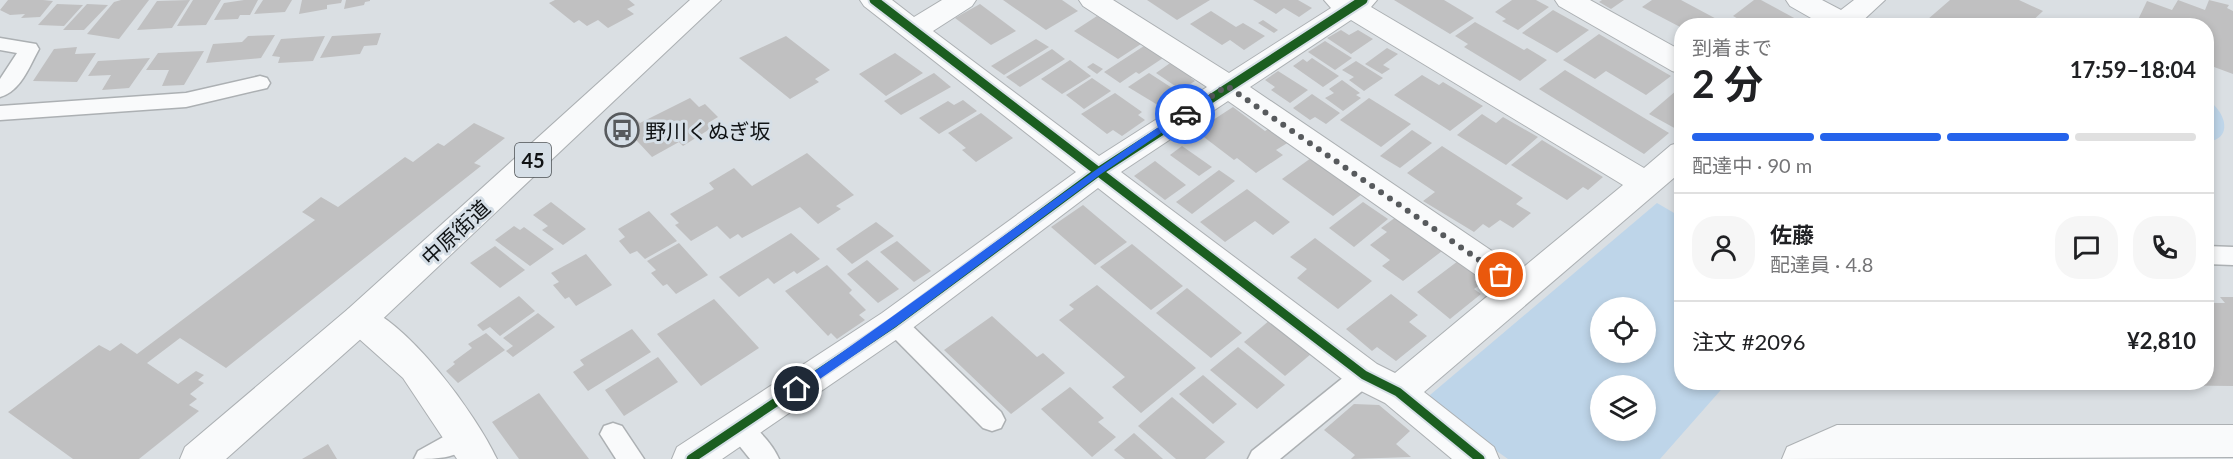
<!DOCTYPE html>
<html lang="ja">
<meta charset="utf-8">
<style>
:root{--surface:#fff;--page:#f6f6f6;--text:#202124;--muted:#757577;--line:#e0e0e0;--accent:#2563eb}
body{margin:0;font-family:Lato,"Noto Sans JP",sans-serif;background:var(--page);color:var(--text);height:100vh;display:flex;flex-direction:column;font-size:22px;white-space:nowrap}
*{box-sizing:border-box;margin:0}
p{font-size:20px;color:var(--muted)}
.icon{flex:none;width:33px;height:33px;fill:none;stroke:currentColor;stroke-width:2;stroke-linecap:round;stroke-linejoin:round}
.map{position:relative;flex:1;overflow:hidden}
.panel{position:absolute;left:1674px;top:18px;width:540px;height:372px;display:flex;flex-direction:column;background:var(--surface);border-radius:24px;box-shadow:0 3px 9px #0003}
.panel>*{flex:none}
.fabs{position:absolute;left:1590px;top:297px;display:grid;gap:12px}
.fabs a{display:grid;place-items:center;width:66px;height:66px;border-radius:50%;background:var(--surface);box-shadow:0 3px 9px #0003;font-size:30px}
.pin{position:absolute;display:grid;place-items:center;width:51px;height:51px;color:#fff;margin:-26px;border:3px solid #fff;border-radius:50%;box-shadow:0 2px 6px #0007}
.courier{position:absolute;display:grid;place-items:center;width:60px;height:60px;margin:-30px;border:4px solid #2563eb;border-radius:50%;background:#fff;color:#222;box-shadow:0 2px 8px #0007}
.summary em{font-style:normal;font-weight:700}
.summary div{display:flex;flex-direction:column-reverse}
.summary{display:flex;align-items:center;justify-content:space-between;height:102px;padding:0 18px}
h1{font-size:39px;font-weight:700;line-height:45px}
.bar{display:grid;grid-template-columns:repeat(4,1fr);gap:9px 6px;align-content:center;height:72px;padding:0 18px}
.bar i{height:8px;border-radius:4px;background:var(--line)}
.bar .active{background:var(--accent)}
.bar p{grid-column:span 4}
.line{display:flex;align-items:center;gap:15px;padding:0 18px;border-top:2px solid var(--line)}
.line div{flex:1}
.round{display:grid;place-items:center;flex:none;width:63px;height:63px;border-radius:24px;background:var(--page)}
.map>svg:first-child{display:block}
.green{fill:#bed5e9;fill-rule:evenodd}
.building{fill:#c0c0c1}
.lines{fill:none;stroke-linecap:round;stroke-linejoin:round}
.lane-casing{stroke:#acb0b3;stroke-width:3}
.street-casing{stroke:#acb0b3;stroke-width:2}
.primary-casing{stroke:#acb0b3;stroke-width:2}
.lane{fill:#f9fafb;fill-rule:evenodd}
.street{fill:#f9fafb;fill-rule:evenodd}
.primary{fill:#f9fafb;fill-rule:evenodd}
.cycleway-casing{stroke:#d6dfe7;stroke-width:13}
.cycleway{stroke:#1b5e20;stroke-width:9}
.route{fill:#2563eb}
.done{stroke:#575a5d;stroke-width:6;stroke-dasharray:0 10.8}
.labels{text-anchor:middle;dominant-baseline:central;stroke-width:6;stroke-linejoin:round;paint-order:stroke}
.shield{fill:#d6dfe7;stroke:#4b5054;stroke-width:1.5}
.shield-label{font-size:20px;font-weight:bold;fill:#101315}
.poi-label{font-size:21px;fill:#101315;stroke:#d6dfe7;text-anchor:start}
.street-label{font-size:21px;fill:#101315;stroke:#d6dfe7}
</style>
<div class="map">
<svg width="2233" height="459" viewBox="0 0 2233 459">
<rect width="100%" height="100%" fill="#dadfe3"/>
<!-- green -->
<g class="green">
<path d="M 2207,99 C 2227,113 2233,139 2207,142 Z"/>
<path d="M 1657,203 L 1681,217 L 1682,382 L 1727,383 L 1660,459 L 1508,459 L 1437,409 L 1430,395 ZM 1600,308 L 1646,308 L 1646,352 L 1600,352 ZM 1600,386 L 1646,386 L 1646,430 L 1600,430 Z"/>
</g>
<!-- building -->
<g class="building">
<polygon points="8,0 43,0 53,1 40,17 21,18 25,14 10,15 0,10"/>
<polygon points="121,0 149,0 119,39 87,34 114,2"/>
<polygon points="190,0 172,28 137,30 157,1"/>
<polygon points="193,0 221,0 206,25 177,26"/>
<polygon points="244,0 258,0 250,15 240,15 238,19 214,20 224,3"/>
<polygon points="263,0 292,0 285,12 254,14"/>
<polygon points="302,0 342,0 341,3 327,5 327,9 299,14"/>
<polygon points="346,0 370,0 370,1 365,2 364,5 344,9"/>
<polygon points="555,0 629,0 635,5 627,9 634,14 608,28 598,20 587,26 579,20 574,23 549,3"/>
<polygon points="1003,0 1062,0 1078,11 1046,30"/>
<polygon points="1147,0 1210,0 1177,20"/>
<polygon points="1253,0 1298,0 1312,8 1299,17 1284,8 1276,14"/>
<polygon points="1394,0 1444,0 1474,18 1450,34"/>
<polygon points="1512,0 1536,0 1549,7 1518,30 1502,21 1506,19 1495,12"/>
<polygon points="1602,0 1624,0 1611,9 1599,2"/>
<polygon points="1652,0 1681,0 1724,23 1721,26 1682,26 1682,28 1642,7"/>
<polygon points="1754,0 1761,0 1809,26 1751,26 1733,16"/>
<polygon points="1950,0 2019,0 2043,11 2027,26 1920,26"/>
<polygon points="2178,0 2205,10 2209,0 2229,5 2227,8 2233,11 2233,74 2206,64 2206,26 2135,26 2147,1 2172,10"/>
<polygon points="57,4 83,5 64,26 38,25"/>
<polygon points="87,4 108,5 84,30 63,30"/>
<polygon points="980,4 1016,31 991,45 955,18"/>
<polygon points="1553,10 1589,30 1557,53 1522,33"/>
<polygon points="1211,11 1236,27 1243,23 1265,36 1244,50 1230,40 1222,45 1190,24"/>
<polygon points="1097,16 1141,44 1118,59 1074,31"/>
<polygon points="1263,20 1278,30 1274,33 1258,23"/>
<polygon points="1475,22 1524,50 1527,48 1547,60 1520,81 1464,47 1468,44 1455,36"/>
<polygon points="1341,30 1349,35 1358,30 1373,39 1351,54 1327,38"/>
<polygon points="381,33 377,45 364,46 360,54 320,58 332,36"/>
<polygon points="1599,34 1671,76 1646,95 1606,71 1595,79 1563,60"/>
<polygon points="275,35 261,58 206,63 213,44 242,42 248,36"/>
<polygon points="325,36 313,61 278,63 280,57 272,56 281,39"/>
<polygon points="786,36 830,70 815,79 819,82 790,99 739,58"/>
<polygon points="1036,39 1049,47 1004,75 991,66"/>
<polygon points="1325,41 1352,58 1335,70 1308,52"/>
<polygon points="1144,46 1163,58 1139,74 1136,72 1120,83 1104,72"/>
<polygon points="77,47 75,54 96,53 77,82 33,81 54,49"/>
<polygon points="1387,48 1398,54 1383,65 1390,69 1382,74 1365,64"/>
<polygon points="1052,49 1065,59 1020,87 1006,77"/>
<polygon points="204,51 184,85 162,86 169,70 146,70 158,53"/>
<polygon points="895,53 923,73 886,96 859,74"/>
<polygon points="150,58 129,88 102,90 111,75 88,76 98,61"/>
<polygon points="1312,58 1339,76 1323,87 1293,66 1303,59 1307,62"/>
<polygon points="1070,60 1091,76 1062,94 1041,79"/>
<polygon points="1173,61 1194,76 1191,78 1195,81 1181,90 1156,73"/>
<polygon points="1356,61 1383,78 1364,91 1349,80 1354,77 1342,70"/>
<polygon points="1093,63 1103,69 1097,74 1087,67"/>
<polygon points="1565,70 1669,133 1644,154 1539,89"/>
<polygon points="1278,71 1308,90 1290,103 1271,90 1275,87 1265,80"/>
<polygon points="934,73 951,87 901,115 884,101"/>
<polygon points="1149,73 1186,97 1166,110 1128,87"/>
<polygon points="1422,75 1439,85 1443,82 1483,106 1450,131 1394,95"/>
<polygon points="1092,78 1111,91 1084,109 1066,95"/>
<polygon points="1342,80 1360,93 1356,95 1361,98 1343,111 1325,98 1334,93 1329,89"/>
<polygon points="1677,90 1682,93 1682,126 1678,130 1649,114"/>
<polygon points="1115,93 1142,112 1138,115 1145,120 1122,136 1113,130 1107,134 1081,114"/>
<polygon points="1312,94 1340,113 1326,124 1315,117 1310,120 1293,108"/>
<polygon points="690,98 699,107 705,104 718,117 708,123 713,127 683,146 679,142 652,157 624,127 637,120 640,123"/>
<polygon points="1369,98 1411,124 1381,147 1340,120"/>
<polygon points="963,100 977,111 939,134 919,118 948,101 954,105"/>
<polygon points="1233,107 1265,131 1270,128 1289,142 1276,150 1283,155 1256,173 1237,158 1234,160 1196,131"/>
<polygon points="981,113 1013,138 976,162 962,150 966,148 948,133"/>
<polygon points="1482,114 1496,123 1503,117 1538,137 1506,165 1457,135"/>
<polygon points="474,123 505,138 474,163 481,166 226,368 180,338 147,363 178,384 196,371 204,375 198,380 204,383 190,394 197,399 189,405 199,411 139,459 73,459 8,412 99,345 110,351 121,343 137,354 315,220 302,212 321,197 338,207 405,157 413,162 438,143 444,146"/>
<polygon points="1412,130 1432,143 1400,168 1380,156"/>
<polygon points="1542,140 1603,177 1588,190 1583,187 1567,200 1511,165"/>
<polygon points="1182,146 1212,167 1199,176 1170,155"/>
<polygon points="1442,146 1523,198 1516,204 1531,213 1513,228 1500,220 1489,228 1483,224 1474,232 1423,201 1435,192 1407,173"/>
<polygon points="807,153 854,195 836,206 841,209 818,224 800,207 742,238 738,234 730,239 717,226 691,241 675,225 679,223 670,214 714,189 709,183 734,168 752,186"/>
<polygon points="1311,158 1362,194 1333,216 1282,179"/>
<polygon points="1155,161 1186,185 1165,200 1134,176"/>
<polygon points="1219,170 1235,181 1192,214 1176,202"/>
<polygon points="1247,189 1290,222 1273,235 1255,221 1225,242 1200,222"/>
<polygon points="551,202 586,229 563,245 542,230 548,226 533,215"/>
<polygon points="1363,202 1388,219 1354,247 1329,228"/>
<polygon points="1083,205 1127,242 1095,265 1051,227"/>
<polygon points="649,211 677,241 645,259 637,251 630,254 619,241 625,237 618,229"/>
<polygon points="1396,217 1442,251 1403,281 1382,266 1390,260 1370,245 1387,232 1381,228"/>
<polygon points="876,222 894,236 852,264 836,249"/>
<polygon points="514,226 520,230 524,227 554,249 530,266 495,240"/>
<polygon points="791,233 820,259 797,274 794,271 774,284 768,278 739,297 719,277"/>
<polygon points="1315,238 1372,281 1338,309 1297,278 1307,269 1290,257"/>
<polygon points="897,241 931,271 914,282 880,252"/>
<polygon points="679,243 708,275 676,294 667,284 663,286 651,273 656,270 647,261"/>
<polygon points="1132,244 1183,286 1151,310 1100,267"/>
<polygon points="495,246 525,270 500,288 470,263"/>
<polygon points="586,254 612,285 576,306 569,297 565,299 553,285 559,282 551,273"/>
<polygon points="867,260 899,289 878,303 847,274"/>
<polygon points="1458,261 1479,277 1475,280 1481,284 1474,289 1481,294 1450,319 1417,292"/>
<polygon points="827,265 852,290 849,293 866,310 859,315 865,320 837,339 831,333 828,336 785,291"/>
<polygon points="1097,285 1196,368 1141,413 1112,387 1125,377 1059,320 1074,309 1069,305"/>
<polygon points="1187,288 1242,333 1211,358 1156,313"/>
<polygon points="1391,294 1418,315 1409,322 1427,336 1396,361 1377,347 1372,351 1346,329"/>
<polygon points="519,296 535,311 500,336 490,327 483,331 477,325"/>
<polygon points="2220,297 2233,297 2233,386 2144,385 2206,382 2206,303 2225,303"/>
<polygon points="714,299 759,348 701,386 657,334"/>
<polygon points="538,313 555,327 513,357 506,351 513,346 503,338"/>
<polygon points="992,316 1037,357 1043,353 1065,373 1011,414 944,350"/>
<polygon points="1270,320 1311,354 1285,376 1244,342"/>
<polygon points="632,329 651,352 588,391 573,372 584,365 580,360"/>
<polygon points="486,333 505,350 458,383 446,371 455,364 453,362 472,348 468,344"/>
<polygon points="1238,347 1285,385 1257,409 1210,370"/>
<polygon points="658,357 678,382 624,416 605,390"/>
<polygon points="1203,375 1237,404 1213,424 1179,394"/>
<polygon points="1070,387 1104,418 1098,422 1116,437 1092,457 1041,409"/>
<polygon points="539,393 589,459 519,459 492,422"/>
<polygon points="1172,397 1225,442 1205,459 1176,459 1138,426"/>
<polygon points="1354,404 1379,405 1410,431 1396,444 1411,457 1351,459 1355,455 1324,430"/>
<polygon points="1134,433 1163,459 1125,459 1114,450"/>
<polygon points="328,444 337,459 302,459"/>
</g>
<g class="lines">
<defs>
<g id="lane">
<path d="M 0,38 L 36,44 L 39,49 C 29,67 21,91 0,97 L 0,79 L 17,53 L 0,50 Z"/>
<polygon points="260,76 267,78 270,83 267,88 186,107 0,120 0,106 186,93"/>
<polygon points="2206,246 2233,247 2233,265 2206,264"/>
<polygon points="894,313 902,316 1001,412 1005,420 1001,428 992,431 983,428 886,330 882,323 886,316"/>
<polygon points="1364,365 1373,368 1376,375 1373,382 1280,459 1248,459 1252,451 1355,368"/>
<path d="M 738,417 C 754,423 772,443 779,459 L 750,459 L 725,428 L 729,420 Z"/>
<polygon points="613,423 622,426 644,459 616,459 600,434 604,426"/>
<path d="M 463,426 L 472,429 L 476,437 C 464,459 437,459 414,459 L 418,451 Z"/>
</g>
<g id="street">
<path d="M 860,0 L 892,0 L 914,17 L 942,0 L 976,0 L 972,6 L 933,31 L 1099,156 L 1207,87 L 1083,6 L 1079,0 L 1113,0 L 1229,73 L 1331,8 L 1324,0 L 1377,0 L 1371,7 L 1644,168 L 1671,145 L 1682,142 L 1682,171 L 1424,392 L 1494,447 L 1499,459 L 1452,459 L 1385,403 L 1351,386 L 1098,188 L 906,333 L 722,459 L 672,459 L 677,447 L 882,313 L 1076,172 L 864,6 ZM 1351,20 L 1623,185 L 1520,270 L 1250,87 ZM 1228,101 L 1496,289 L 1395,373 L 1377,364 L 1121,172 Z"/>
<polygon points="1555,0 1590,0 1682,51 1682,74 1672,71 1559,6"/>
<polygon points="1786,0 1822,0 1841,10 1854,0 1885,0 1857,26 1825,26 1790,6"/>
<path d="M 360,305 C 408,321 476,414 497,459 L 457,459 L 403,378 L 348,329 L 342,319 L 348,309 Z"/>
<polygon points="1837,425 2233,425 2233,457 1782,459 1787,447"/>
</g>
<polygon id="primary" points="690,0 721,0 372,329 226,459 180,459 185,447 348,309"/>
</defs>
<!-- lane casing -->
<use href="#lane" class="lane-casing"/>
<!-- street casing -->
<use href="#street" class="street-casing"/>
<!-- primary casing -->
<use href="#primary" class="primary-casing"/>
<!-- lane -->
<use href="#lane" class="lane"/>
<!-- street -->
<use href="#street" class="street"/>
<!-- primary -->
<use href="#primary" class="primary"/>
<defs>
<g id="cycleway">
<polyline points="874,0 1364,375 1398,392 1480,459"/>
<polyline points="691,459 894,323 1098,172 1363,0"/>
</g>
</defs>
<!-- cycleway casing -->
<use href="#cycleway" class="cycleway-casing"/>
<!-- cycleway -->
<use href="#cycleway" class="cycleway"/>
</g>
<!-- route -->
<path class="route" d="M 1181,112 L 1189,114 L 1101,174 L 898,325 L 801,392 L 793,392 L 793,386 C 924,297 1049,199 1181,112 Z"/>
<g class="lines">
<!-- done -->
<polyline class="done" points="1185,114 1227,86 1501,275"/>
</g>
<!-- icons -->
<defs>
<symbol id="bus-ring" viewBox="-11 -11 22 22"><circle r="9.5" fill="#d6dfe7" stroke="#575a5d" stroke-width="1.5"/><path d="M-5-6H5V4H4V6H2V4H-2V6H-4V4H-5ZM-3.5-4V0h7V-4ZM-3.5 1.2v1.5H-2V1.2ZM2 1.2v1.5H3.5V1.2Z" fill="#575a5d"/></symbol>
</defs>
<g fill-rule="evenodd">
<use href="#bus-ring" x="603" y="111" width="38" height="38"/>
</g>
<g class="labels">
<!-- shield labels -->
<rect class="shield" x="515" y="143" width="36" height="34" rx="4.5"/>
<g class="shield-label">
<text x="533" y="160">45</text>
</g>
<!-- poi labels -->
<g class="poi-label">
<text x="645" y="130">野川くぬぎ坂</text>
</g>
<!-- street labels -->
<g class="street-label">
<text transform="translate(455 232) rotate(-43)">中原街道</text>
</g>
</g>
</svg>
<div class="fabs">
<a><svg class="icon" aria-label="locate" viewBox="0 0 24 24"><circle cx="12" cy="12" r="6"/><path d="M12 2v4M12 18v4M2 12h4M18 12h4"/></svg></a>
<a><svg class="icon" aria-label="layers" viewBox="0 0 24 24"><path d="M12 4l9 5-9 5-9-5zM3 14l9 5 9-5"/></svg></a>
</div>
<div class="pin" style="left:1501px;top:275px;background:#ea580c"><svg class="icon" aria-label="bag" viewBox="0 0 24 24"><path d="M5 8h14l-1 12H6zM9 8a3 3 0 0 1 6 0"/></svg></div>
<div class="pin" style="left:797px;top:389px;background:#1f2937"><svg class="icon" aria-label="home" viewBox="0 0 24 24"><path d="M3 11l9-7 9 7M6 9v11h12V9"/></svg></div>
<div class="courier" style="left:1185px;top:114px"><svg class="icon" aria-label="car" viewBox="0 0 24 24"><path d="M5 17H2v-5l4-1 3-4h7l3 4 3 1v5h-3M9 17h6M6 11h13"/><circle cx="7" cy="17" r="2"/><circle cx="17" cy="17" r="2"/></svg></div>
<section class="panel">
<div class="summary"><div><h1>2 分</h1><p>到着まで</p></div><em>17:59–18:04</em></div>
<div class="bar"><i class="active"></i><i class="active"></i><i class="active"></i><i></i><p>配達中 · 90 m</p></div>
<div class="line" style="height:108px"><a class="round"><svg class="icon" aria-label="person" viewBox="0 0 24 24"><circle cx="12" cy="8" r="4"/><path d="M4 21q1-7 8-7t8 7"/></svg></a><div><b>佐藤</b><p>配達員 · 4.8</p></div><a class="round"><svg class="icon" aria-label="chat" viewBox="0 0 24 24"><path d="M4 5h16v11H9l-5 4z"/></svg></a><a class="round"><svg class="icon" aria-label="phone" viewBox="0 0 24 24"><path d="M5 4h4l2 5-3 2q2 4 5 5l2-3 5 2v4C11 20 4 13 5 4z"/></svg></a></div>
<div class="line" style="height:78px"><div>注文 #2096</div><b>¥2,810</b></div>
</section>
</div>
